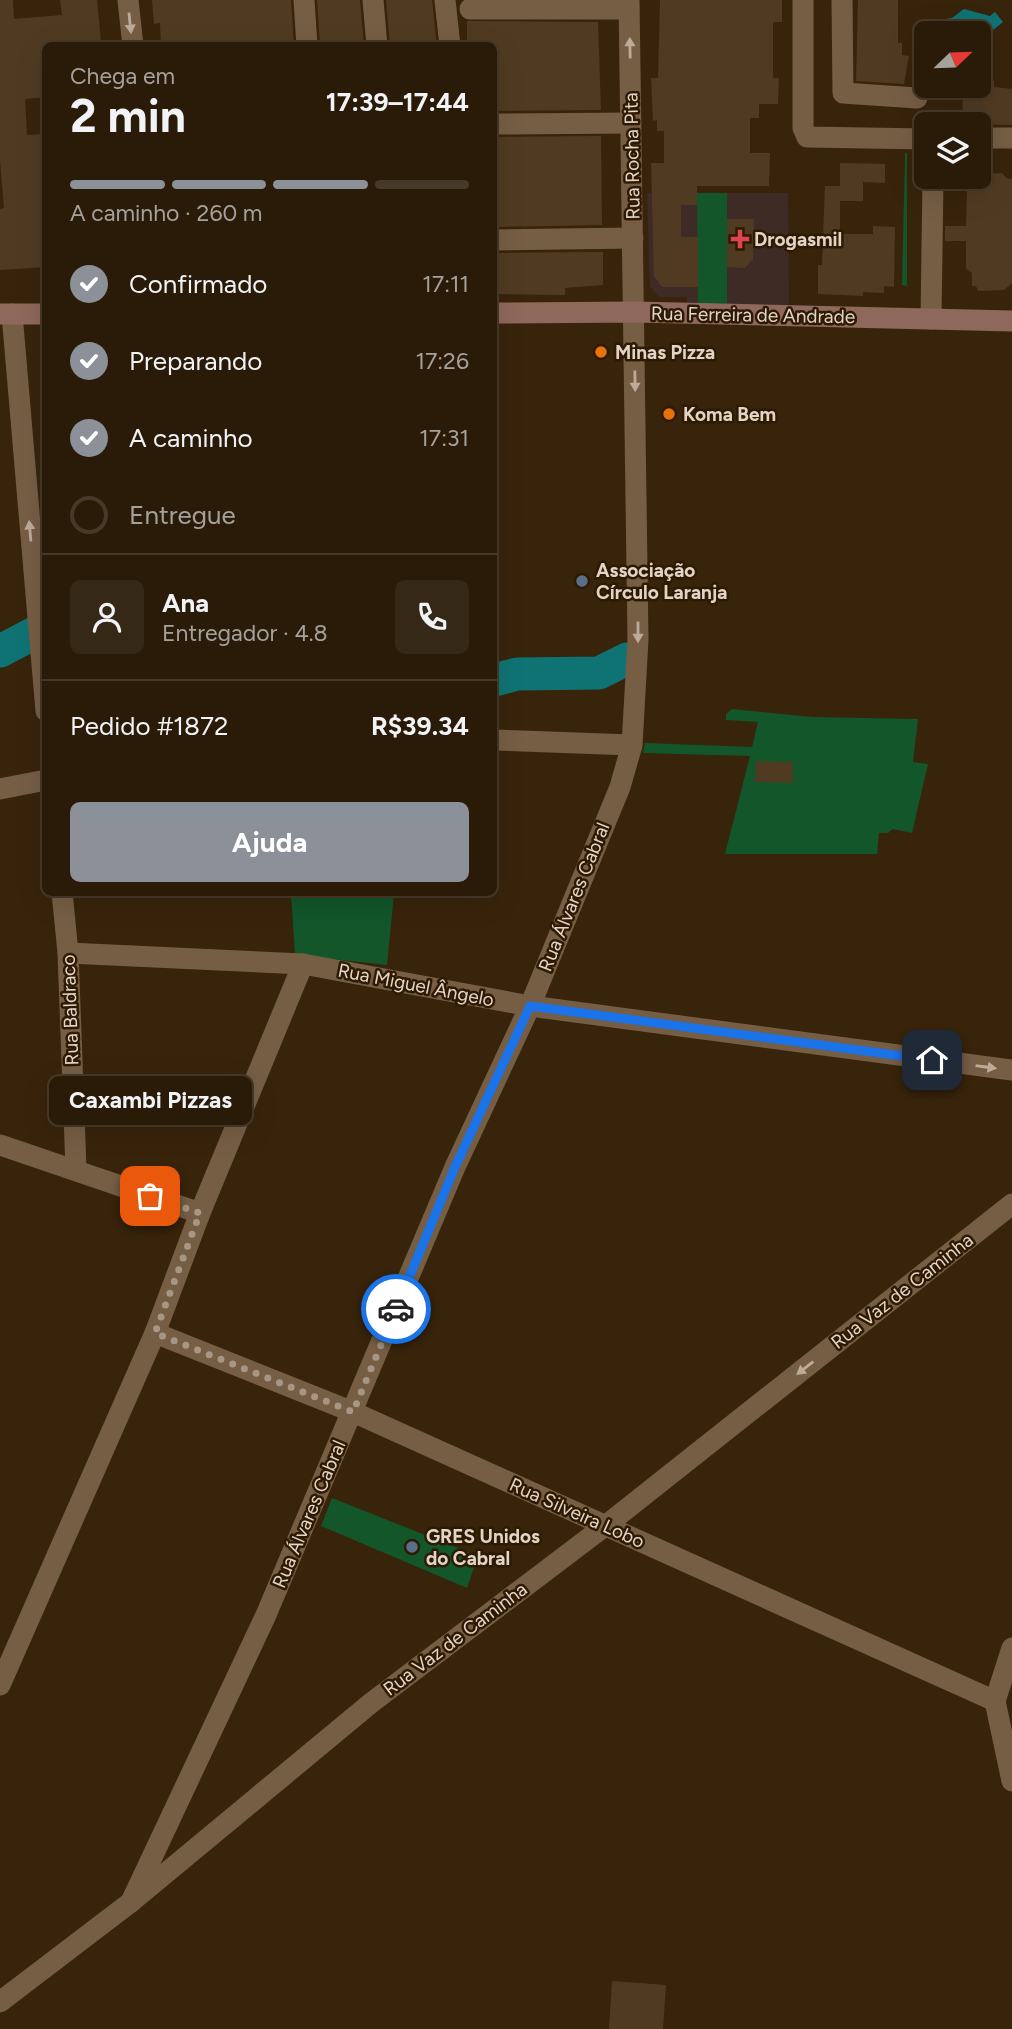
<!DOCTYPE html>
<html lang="pt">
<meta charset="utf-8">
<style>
:root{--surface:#2a1b08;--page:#362816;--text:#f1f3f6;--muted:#a5a19c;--line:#463929;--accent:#8c9099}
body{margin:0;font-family:Figtree,sans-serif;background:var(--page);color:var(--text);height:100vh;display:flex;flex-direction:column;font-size:26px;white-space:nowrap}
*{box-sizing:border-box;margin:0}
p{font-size:23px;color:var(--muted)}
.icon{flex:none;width:38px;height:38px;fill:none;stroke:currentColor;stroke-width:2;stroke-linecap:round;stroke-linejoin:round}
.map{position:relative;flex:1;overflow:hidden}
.side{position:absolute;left:42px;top:42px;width:455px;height:854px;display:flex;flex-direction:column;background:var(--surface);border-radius:10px;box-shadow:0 7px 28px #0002,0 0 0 2px var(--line)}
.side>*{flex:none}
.needle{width:46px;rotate:67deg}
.buttons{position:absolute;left:914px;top:21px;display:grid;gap:14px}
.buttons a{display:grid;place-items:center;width:77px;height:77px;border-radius:10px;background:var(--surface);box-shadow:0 7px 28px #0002,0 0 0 2px var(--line);font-size:35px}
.pin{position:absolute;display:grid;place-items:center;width:60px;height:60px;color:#fff;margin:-30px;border-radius:14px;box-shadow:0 4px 10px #0006}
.courier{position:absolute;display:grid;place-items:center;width:70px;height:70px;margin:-35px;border:5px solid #1a73e8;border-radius:50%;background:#fff;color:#222;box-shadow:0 2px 9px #0007}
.bubble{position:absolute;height:49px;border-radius:10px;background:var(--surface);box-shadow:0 7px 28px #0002,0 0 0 2px var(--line);font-size:23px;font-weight:700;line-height:49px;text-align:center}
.summary em{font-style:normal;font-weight:700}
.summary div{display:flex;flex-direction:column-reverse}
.summary{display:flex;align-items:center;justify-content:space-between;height:119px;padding:0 28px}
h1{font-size:46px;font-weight:700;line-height:52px}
.bar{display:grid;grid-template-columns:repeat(4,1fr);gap:10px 7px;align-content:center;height:84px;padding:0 28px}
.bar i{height:9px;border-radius:5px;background:var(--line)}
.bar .current{background:var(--accent)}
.bar p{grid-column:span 4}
.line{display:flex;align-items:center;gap:18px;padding:0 28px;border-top:2px solid var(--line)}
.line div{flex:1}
.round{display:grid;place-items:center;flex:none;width:74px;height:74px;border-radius:10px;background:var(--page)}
ol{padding:0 28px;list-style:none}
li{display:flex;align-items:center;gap:21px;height:77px}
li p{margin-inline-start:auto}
li .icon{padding:7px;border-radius:50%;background:var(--accent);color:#fff;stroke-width:4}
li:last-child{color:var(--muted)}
li i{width:38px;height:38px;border:4px solid var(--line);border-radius:50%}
.cta{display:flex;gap:14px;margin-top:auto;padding:14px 28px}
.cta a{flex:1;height:80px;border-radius:10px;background:var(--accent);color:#fff;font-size:28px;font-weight:700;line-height:80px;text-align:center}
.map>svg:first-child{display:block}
.commercial{fill:#3e2b26}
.green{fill:#12562a}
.water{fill:#107373}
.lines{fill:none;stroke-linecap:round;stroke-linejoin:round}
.river{stroke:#107373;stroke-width:33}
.building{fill:#503b22}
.street{stroke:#765e45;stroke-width:21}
.secondary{stroke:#8e685b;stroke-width:21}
.oneway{fill:#bcab99}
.done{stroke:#a69685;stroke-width:7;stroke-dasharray:0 12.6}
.route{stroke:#1a73e8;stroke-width:9}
.health-dot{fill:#e0444e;stroke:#2e1a02;stroke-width:2.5}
.food-dot{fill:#e8710a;stroke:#2e1a02;stroke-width:2.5}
.service-dot{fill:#5c6f8a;stroke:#2e1a02;stroke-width:2.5}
.labels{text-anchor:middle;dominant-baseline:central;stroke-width:5;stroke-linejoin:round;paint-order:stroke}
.street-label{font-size:19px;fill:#e2d4c6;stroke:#2e1a02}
.poi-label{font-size:19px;font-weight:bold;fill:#e2d4c6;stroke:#2e1a02;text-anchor:start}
</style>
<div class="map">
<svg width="1012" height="2029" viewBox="0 0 1012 2029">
<rect width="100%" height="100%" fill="#38240b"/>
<!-- commercial -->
<g class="commercial">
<polygon points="647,193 697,193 698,305 687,304 687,297 659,297 650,286"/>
<polygon points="727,193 788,193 789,309 727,309"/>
</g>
<!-- green -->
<g class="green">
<polygon points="905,153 907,153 907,286 902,285"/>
<polygon points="697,193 727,193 727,305 698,305"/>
<polygon points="732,709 812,717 918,719 913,762 928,764 912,833 893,829 888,833 879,833 877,854 725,854 750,756 643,753 645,743 752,747 758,722 726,720 726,714"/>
<polygon points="291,893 394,893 387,965 295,955"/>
<polygon points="332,1498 478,1556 467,1588 321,1526"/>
</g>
<!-- water -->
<polygon class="water" points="964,9 990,16 995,12 1003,22 978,42 978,33 933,33 938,20 952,18"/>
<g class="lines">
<!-- river -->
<g class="river">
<polyline points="0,651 46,627"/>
<polyline points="494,680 517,674 599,673 627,659"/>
</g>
</g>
<!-- building -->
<g class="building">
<polygon points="0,0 13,0 14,19 62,15 60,0 97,0 101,42 46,46 46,97 25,99 27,135 43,134 46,210 40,211 42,240 46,239 46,267 0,270 0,209 4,208 0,160"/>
<polygon points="152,0 291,0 294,46 161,46 160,23 154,24"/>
<polygon points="317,0 360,0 364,46 320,46"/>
<polygon points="386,0 432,0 437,46 390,46"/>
<polygon points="660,0 782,0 782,22 773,22 773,78 779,78 778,104 759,104 759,118 750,118 750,153 770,153 769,186 697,186 697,205 681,205 681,237 698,237 698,287 662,287 654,276 651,163 664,163 664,131 657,131 657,120 653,121 651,78 658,78"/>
<polygon points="858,0 898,0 898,43 902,43 902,55 909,56 904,84 856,81"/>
<polygon points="467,21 598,22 601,110 494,111 494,46 467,46"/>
<polygon points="978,81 994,81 994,87 1012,89 1012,125 962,124 963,86 978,86"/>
<polygon points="601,136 602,225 494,227 494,137"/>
<polygon points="840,163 885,164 885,183 863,182 863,201 840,201 840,234 873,234 873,226 895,227 894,287 884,286 884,293 863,292 863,296 818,294 818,265 822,265 825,186 840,186"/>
<polygon points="1002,173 1006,178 1012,179 1012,283 1004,290 978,291 976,286 972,286 972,273 966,269 966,241 945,241 945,226 966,226 967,191 972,188 973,180 980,180 983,174"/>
<polygon points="727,219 754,219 753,259 745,268 727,267"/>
<polygon points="603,252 603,285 565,288 565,295 494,294 494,253"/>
<polygon points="756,761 793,762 793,783 755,782"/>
<polygon points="612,1981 666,1985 663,2029 609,2029"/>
</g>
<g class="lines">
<!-- street -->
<g class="street">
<polyline points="128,0 133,46"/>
<polyline points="304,0 307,46"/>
<polyline points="373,0 377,46"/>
<polyline points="445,0 450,46"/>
<polyline points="803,0 803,128 807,137 926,139"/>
<polyline points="842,0 843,93 917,98"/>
<polyline points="470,9 629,9"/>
<polyline points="494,124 631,123"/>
<polyline points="978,138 1012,138"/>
<polyline points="494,240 633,238"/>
<polyline points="12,314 46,711"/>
<polyline points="931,319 933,177"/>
<polyline points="494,740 632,745"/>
<polyline points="0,789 46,780"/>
<polyline points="62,892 68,953 76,1169"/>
<polyline points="68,953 303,964 530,1006 1012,1070"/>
<polyline points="0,1145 200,1213"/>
<polyline points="155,1333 353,1412 995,1701"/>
<polyline points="1012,1648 995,1701 1012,1781"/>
<polyline points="0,1685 155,1333 200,1213 303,964"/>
<polyline points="131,1902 266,1615 455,1167 530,1006 620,787 632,745 638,640 629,0"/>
<polyline points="0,2002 131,1902 371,1703 605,1526 1012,1204"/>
</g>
<!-- secondary -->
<g class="secondary">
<polyline points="494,313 635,312 1012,321"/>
<polyline points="0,314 46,314"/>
</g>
</g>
<!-- one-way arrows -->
<defs><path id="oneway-solid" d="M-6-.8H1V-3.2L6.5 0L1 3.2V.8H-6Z" transform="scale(1.75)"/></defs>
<g class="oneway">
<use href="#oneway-solid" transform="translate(130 23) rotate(84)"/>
<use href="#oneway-solid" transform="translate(630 48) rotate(-91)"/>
<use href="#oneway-solid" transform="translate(635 381) rotate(89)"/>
<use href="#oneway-solid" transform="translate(30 531) rotate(-95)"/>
<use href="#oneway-solid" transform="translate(638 632) rotate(90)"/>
<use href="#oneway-solid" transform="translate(986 1067) rotate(8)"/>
<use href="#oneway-solid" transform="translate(805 1368) rotate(142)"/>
</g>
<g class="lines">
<!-- done -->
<polyline class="done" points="150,1196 200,1213 155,1333 353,1412 396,1309"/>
<!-- route -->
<polyline class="route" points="396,1309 455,1167 530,1006 932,1060"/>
</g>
<!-- markers -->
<path class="health-dot" d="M736.5 228.5h7v7h7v7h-7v7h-7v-7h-7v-7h7z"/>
<g class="food-dot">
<circle cx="601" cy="352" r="7"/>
<circle cx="669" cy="414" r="7"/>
</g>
<g class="service-dot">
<circle cx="582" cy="581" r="7"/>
<circle cx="412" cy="1547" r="7"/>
</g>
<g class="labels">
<!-- street labels -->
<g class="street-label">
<text transform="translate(632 156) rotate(-91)">Rua Rocha Pita</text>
<text transform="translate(753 315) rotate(1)">Rua Ferreira de Andrade</text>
<text transform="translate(574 897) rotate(-68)">Rua Álvares Cabral</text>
<text transform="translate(416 985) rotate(11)">Rua Miguel Ângelo</text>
<text transform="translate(70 1010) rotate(-92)">Rua Baldraco</text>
<text transform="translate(902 1291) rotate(-38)">Rua Vaz de Caminha</text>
<text transform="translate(577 1513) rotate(24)">Rua Silveira Lobo</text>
<text transform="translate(309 1514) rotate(-67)">Rua Álvares Cabral</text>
<text transform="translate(455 1639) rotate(-37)">Rua Vaz de Caminha</text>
</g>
<!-- poi labels -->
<g class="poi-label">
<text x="754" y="239">Drogasmil</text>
<text x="615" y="352">Minas Pizza</text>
<text x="683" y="414">Koma Bem</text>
<text x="596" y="570">Associação<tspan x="596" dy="22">Círculo Laranja</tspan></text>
<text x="426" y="1536">GRES Unidos<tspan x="426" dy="22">do Cabral</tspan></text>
</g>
</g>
</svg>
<div class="buttons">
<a><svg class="needle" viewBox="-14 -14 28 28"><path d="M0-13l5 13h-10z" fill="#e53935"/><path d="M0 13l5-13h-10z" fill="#a5a19c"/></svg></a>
<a><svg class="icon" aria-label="layers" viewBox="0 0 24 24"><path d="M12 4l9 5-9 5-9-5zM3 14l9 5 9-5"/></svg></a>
</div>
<div class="pin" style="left:150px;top:1196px;background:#ea580c"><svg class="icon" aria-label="bag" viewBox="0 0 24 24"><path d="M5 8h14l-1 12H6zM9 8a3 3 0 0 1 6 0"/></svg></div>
<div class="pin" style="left:932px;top:1060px;background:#1f2937"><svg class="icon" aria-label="home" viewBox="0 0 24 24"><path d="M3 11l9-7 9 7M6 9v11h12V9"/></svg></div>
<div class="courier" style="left:396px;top:1309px"><svg class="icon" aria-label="car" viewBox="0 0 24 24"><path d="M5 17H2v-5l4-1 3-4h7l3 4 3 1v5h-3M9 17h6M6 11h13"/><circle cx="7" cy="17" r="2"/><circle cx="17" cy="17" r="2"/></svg></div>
<div class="bubble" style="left:49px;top:1076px;width:203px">Caxambi Pizzas</div>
<section class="side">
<div class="summary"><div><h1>2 min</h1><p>Chega em</p></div><em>17:39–17:44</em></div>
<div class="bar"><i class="current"></i><i class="current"></i><i class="current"></i><i></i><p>A caminho · 260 m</p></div>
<ol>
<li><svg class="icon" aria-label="check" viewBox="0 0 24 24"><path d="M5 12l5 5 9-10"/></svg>Confirmado<p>17:11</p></li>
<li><svg class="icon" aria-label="check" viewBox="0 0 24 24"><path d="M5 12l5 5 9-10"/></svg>Preparando<p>17:26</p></li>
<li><svg class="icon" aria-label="check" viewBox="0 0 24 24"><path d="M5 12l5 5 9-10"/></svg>A caminho<p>17:31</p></li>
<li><i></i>Entregue</li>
</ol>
<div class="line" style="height:126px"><a class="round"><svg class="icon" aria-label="person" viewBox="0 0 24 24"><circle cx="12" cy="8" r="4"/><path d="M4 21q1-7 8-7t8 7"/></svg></a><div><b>Ana</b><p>Entregador · 4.8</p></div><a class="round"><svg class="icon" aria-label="phone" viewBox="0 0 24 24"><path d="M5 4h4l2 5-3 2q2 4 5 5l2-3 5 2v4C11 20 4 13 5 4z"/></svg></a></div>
<div class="line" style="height:91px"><div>Pedido #1872</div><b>R$39.34</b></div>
<div class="cta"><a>Ajuda</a></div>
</section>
</div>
